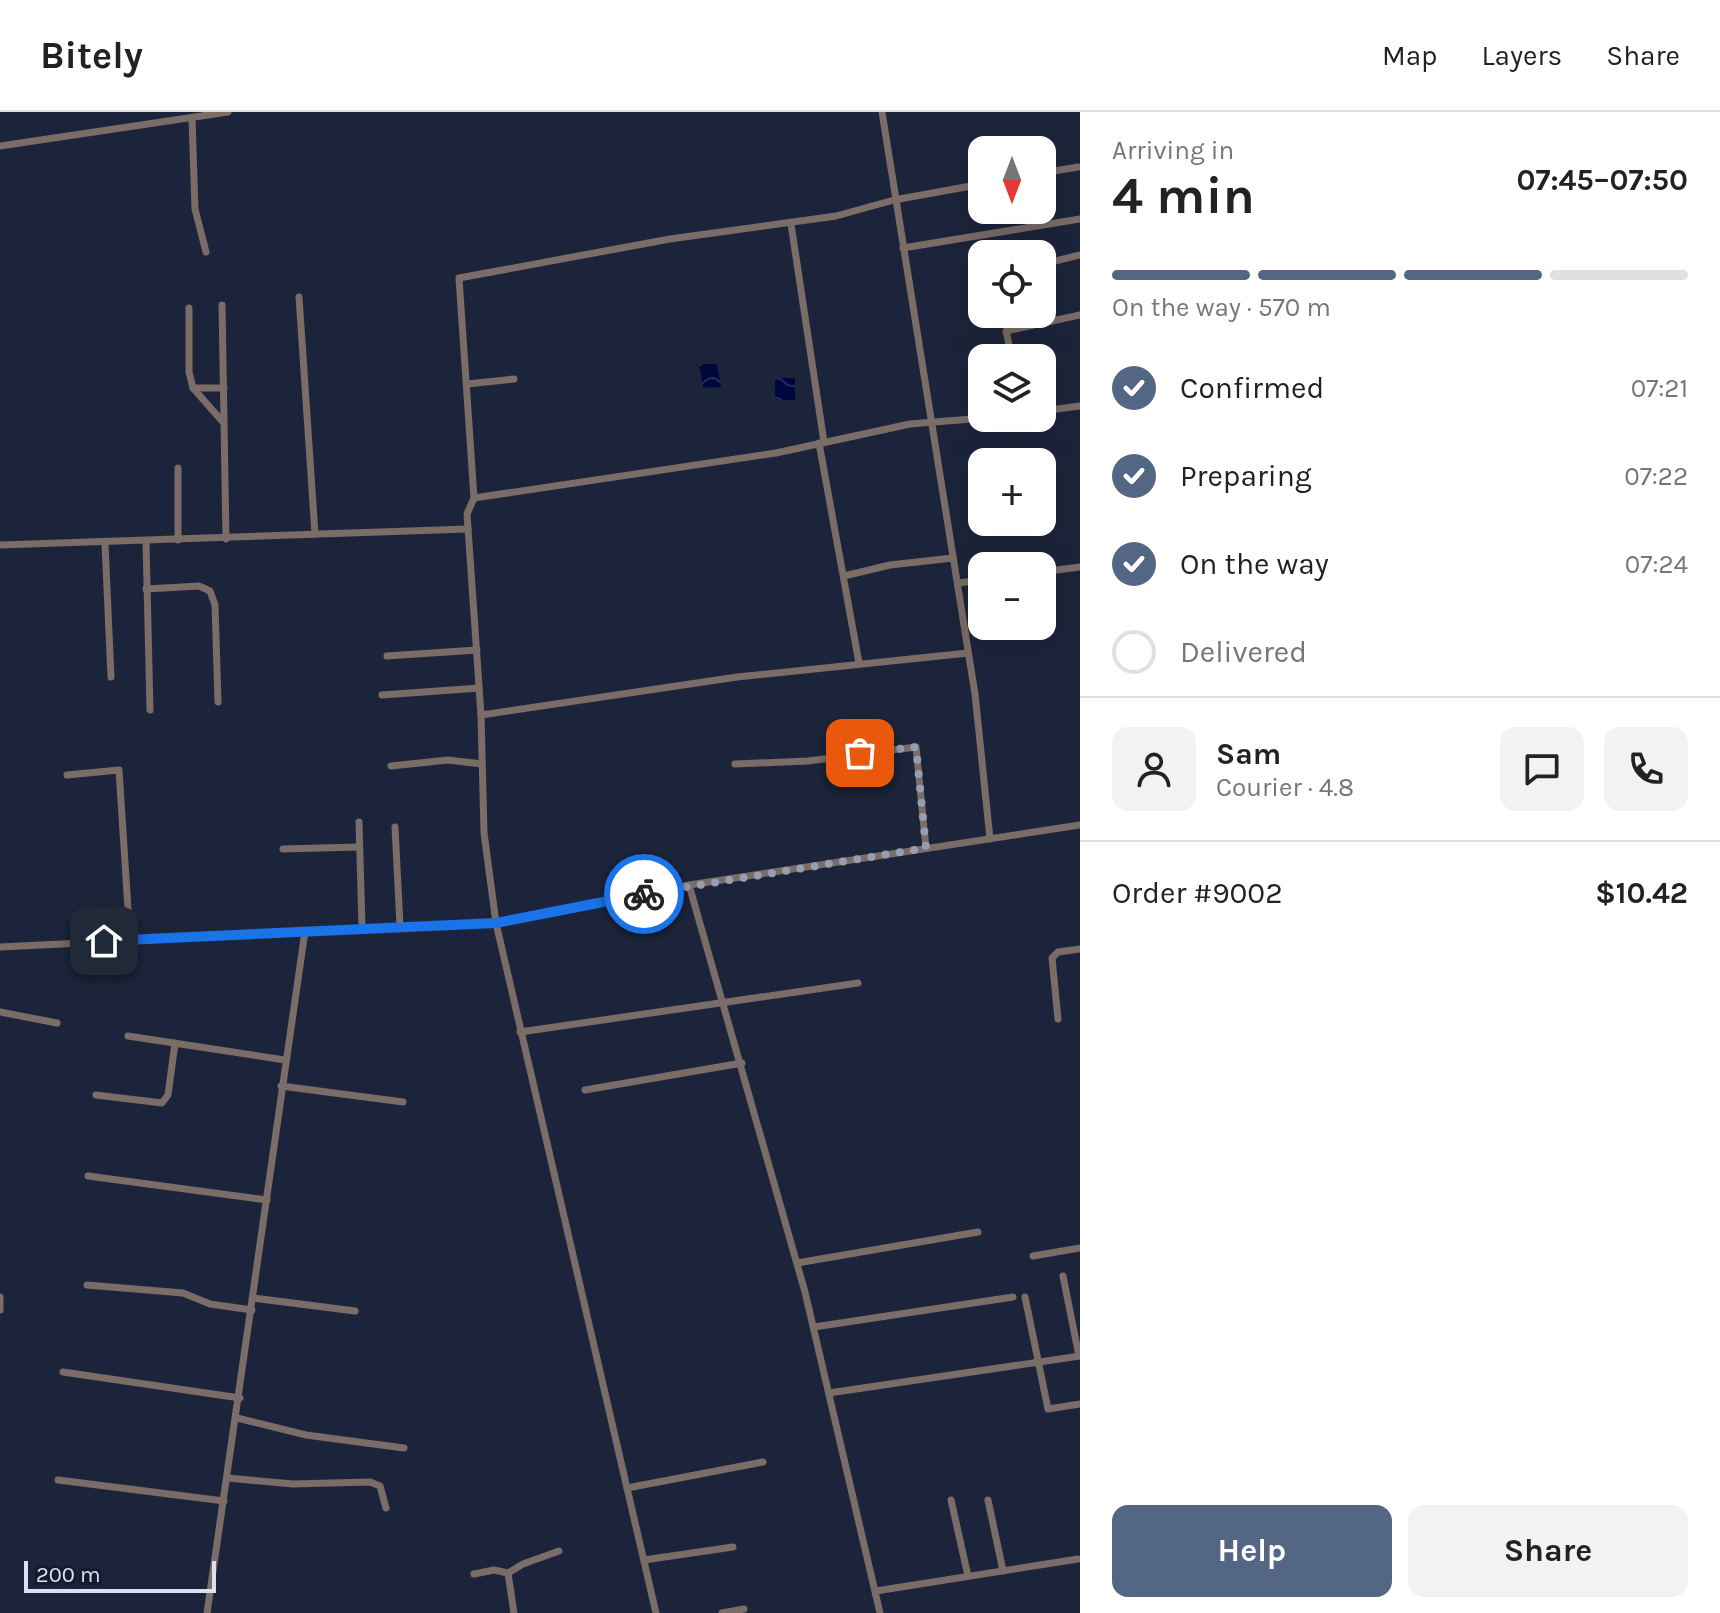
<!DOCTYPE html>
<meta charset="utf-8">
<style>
:root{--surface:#fff;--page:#f2f2f2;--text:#222;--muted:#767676;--line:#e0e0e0;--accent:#536684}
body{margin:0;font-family:Karla,sans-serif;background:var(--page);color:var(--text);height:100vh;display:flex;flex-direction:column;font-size:30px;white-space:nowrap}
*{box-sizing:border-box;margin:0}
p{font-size:26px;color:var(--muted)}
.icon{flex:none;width:44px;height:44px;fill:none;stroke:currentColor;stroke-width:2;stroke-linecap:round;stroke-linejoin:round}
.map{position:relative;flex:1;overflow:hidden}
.panel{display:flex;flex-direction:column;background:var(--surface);width:640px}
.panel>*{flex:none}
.needle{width:52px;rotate:180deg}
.tools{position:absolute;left:968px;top:24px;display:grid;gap:16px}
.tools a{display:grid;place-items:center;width:88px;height:88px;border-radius:16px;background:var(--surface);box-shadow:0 8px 32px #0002;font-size:40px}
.scale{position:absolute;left:24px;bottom:20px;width:192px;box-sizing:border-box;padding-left:8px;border:4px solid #d9e0ef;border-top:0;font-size:22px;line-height:28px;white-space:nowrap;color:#d9e0ef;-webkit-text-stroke:6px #131b31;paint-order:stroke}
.pin{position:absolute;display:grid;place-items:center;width:68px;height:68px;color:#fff;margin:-34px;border-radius:16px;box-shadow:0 4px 12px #0006}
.courier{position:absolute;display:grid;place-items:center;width:80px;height:80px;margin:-40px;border:6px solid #1a73e8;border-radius:50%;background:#fff;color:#222;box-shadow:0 2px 10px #0007}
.overview em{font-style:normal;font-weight:700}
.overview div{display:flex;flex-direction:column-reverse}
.overview{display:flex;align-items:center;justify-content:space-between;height:136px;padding:0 32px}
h1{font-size:52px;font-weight:700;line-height:60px}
.bar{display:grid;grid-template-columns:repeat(4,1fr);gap:12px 8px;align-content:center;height:96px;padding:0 32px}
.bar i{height:10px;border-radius:6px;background:var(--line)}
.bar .active{background:var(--accent)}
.bar p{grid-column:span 4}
.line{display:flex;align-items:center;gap:20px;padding:0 32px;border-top:2px solid var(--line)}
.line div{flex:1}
.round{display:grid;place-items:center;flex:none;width:84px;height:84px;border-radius:16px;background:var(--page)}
ol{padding:0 32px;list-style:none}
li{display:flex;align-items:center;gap:24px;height:88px}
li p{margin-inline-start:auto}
li .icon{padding:8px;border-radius:50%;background:var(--accent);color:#fff;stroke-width:4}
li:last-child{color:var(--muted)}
li i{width:44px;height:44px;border:4px solid var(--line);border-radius:50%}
.cta{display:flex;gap:16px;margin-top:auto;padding:16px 32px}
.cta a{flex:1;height:92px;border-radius:16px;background:var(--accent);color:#fff;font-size:32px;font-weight:700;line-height:92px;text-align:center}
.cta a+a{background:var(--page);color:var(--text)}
header{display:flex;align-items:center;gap:48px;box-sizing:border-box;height:112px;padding:0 40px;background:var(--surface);border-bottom:2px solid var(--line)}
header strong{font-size:38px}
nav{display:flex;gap:44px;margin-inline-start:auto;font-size:28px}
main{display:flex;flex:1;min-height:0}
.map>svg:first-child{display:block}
.water{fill:url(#water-waves)}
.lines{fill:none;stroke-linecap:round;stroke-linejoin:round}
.minor{stroke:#7a6c67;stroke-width:7}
.done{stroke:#979eb0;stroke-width:8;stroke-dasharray:0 14.4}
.route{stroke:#1a73e8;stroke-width:10}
</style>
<header>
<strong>Bitely</strong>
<nav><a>Map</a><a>Layers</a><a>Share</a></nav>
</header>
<main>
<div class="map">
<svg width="1080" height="1501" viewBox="0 0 1080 1501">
<defs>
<pattern id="water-waves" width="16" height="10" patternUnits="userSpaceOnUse" patternTransform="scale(2)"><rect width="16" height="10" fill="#00073e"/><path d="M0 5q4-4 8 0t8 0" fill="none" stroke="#252b5a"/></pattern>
</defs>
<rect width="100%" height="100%" fill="#1c243b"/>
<!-- water -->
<g class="water">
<polygon points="699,252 717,252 721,275 703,276"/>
<rect x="775" y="266" width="20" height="22"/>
</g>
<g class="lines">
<!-- minor -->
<g class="minor">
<polyline points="882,0 975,582 990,727"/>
<polyline points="192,6 195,97 206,140"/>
<polyline points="0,34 228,0"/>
<polyline points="1042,61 1078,55"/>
<polyline points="791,112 824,330"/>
<polyline points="903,136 1080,107"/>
<polyline points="1043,155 1047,151 1080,143"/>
<polyline points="299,185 315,422"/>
<polyline points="222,193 226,427"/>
<polyline points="189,196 189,260 193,276 222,309"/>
<polyline points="1012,246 1006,219 1080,203"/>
<polyline points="467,272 514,267"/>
<polyline points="193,276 224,276"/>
<polyline points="1042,299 1080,294"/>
<polyline points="819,331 859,551"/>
<polyline points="474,386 776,341 910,312 984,306"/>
<polyline points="178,428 178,356"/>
<polyline points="146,430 150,598"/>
<polyline points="105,432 111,565"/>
<polyline points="0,433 468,417"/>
<polyline points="1042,460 1080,455"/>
<polyline points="844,464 890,453 953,446"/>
<polyline points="958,471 982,468"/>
<polyline points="146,477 199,474 210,479 215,493 218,590"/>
<polyline points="387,544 477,538"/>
<polyline points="382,583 479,576"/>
<polyline points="481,603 737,565 968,541"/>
<polyline points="735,652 808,649 916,635 926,736"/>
<polyline points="391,654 448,648 482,652"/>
<polyline points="67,663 119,658 130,828"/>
<polyline points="359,710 362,815"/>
<polyline points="395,715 400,814"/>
<polyline points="283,737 358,735"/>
<polyline points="689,773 805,1180 880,1501"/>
<polyline points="0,835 496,811 689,773 1080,713"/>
<polyline points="0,900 57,911"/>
<polyline points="1058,907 1052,846 1058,840 1080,837"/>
<polyline points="520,920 858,871"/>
<polyline points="128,924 285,948"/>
<polyline points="281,974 403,990"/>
<polyline points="585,978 742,951"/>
<polyline points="96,983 162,991 168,983 175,931"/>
<polyline points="88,1064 267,1088"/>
<polyline points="1033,1144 1080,1136"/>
<polyline points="797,1151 978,1120"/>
<polyline points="1063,1164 1079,1244"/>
<polyline points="87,1173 183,1181 210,1192 252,1198"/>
<polyline points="0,1185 0,1198"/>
<polyline points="1025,1185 1048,1297 1080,1292"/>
<polyline points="253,1186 355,1199"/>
<polyline points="814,1215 1013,1185"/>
<polyline points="63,1260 240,1286"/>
<polyline points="829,1281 1080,1244"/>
<polyline points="237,1306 306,1323 404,1336"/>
<polyline points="227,1366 293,1372 370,1370 380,1374 386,1396"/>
<polyline points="58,1368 224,1389"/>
<polyline points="627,1376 763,1350"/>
<polyline points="951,1388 968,1464"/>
<polyline points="988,1388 1003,1459"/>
<polyline points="644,1448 733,1435"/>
<polyline points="508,1461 523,1452 559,1439"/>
<polyline points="474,1462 494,1458 508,1461 514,1501"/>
<polyline points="876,1479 1078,1447"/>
<polyline points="207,1501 305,819"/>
<polyline points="656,1501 496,811 484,721 481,603 467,402 474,386 459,166 670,127 836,104 894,88 982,72"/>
<polyline points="722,1501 744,1497"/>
</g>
</g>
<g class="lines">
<!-- done -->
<polyline class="done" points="644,782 926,736 916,635 860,641"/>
<!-- route -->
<polyline class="route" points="104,829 496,811 644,782"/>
</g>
</svg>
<div class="tools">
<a><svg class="needle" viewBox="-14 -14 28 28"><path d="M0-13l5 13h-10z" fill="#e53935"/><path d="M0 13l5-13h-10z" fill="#767676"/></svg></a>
<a><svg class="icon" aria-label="locate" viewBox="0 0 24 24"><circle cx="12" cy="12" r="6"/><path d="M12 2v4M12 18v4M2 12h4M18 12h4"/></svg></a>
<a><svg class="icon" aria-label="layers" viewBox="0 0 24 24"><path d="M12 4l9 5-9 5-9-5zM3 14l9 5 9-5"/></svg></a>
<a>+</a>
<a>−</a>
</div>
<div class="scale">200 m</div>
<div class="pin" style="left:860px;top:641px;background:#ea580c"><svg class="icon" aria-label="bag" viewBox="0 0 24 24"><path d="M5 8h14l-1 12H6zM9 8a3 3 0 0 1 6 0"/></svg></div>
<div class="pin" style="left:104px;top:829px;background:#1f2937"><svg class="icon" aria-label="home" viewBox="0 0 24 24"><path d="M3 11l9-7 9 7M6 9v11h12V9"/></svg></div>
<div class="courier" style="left:644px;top:782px"><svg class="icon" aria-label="bike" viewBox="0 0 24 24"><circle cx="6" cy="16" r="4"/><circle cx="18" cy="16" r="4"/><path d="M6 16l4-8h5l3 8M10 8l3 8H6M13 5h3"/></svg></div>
</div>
<section class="panel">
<div class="overview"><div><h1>4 min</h1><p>Arriving in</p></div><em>07:45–07:50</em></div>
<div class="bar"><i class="active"></i><i class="active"></i><i class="active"></i><i></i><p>On the way · 570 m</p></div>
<ol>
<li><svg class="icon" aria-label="check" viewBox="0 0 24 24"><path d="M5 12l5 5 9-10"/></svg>Confirmed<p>07:21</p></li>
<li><svg class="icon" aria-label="check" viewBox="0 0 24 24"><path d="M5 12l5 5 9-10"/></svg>Preparing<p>07:22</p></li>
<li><svg class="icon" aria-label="check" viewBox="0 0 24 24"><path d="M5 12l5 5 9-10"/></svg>On the way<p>07:24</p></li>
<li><i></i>Delivered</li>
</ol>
<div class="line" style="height:144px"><a class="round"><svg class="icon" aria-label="person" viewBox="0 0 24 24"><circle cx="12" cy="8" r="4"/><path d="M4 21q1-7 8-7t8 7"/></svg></a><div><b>Sam</b><p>Courier · 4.8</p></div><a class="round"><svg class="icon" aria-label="chat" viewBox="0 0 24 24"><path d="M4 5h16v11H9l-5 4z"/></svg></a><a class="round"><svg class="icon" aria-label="phone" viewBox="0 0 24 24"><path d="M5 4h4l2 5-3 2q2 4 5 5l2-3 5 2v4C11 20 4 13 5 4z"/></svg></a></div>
<div class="line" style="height:104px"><div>Order #9002</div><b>$10.42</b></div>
<div class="cta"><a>Help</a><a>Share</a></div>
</section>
</main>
